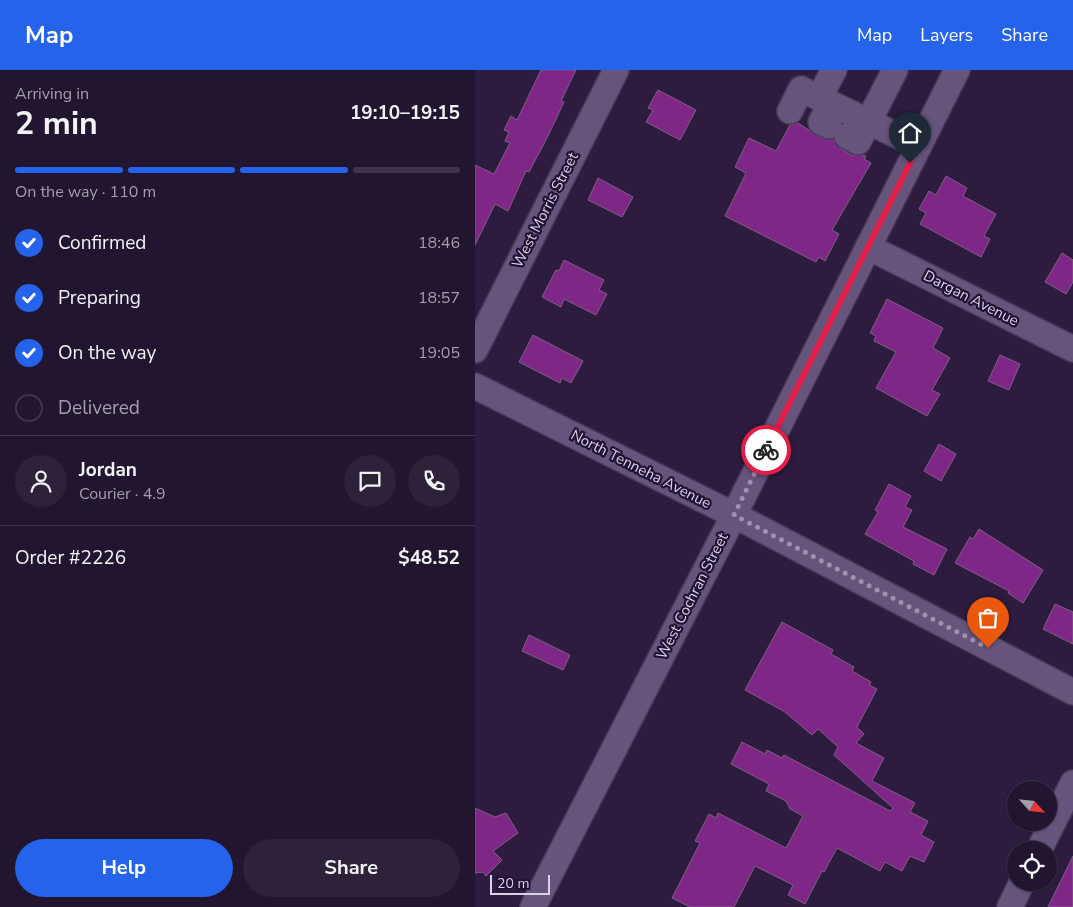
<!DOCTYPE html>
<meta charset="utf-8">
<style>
:root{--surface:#22152f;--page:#2e223b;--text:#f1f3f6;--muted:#a29faa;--line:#3f344b;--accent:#2563eb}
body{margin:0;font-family:"Nunito Sans",sans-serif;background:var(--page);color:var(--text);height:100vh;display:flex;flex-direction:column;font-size:19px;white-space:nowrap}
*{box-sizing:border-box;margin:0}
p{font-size:16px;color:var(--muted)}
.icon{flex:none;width:28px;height:28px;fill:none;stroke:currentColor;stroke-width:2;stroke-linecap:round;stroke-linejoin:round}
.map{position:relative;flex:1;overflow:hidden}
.side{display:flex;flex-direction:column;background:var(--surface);width:475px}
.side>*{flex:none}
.needle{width:32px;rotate:117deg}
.controls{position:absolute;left:532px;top:711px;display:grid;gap:10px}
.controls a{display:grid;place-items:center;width:50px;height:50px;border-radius:50%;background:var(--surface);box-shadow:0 1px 4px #0004,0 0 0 1px var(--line);font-size:25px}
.scale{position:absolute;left:15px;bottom:12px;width:60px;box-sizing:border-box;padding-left:5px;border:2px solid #dbd1e9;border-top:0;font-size:14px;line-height:18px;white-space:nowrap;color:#dbd1e9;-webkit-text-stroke:4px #231235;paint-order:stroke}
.pin{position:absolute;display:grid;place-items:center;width:42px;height:42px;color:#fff;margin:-51px -21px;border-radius:50% 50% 50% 0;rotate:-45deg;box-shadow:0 0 5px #0007}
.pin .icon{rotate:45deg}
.courier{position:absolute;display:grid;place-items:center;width:50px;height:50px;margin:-25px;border:4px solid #e11d48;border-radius:50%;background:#fff;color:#222;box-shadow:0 1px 6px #0007}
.overview em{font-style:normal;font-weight:700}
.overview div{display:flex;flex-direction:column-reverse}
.overview{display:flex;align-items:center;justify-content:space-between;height:85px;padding:0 15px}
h1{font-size:32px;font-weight:700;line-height:38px}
.bar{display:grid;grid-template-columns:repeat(4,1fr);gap:8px 5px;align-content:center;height:60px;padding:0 15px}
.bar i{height:6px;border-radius:4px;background:var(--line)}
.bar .selected{background:var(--accent)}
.bar p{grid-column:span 4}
.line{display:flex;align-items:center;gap:12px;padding:0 15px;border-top:1px solid var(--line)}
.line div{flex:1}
.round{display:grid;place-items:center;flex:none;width:52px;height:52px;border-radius:26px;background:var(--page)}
ol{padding:0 15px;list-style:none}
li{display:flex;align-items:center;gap:15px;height:55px}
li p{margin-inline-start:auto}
li .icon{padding:5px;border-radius:50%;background:var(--accent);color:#fff;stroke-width:4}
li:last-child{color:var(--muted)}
li i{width:28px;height:28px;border:2px solid var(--line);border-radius:50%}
.cta{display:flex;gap:10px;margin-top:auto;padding:10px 15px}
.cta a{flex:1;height:58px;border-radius:30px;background:var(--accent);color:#fff;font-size:20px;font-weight:700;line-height:58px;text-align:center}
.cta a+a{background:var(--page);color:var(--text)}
header{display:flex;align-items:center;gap:30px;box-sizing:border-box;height:70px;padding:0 25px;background:var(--accent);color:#fff}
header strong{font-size:24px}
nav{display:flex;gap:28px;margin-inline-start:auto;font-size:18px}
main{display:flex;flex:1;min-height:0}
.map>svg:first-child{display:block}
.building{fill:#7e2786;stroke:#805f82}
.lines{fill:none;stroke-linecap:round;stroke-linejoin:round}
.minor-casing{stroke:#483958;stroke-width:28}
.minor{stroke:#66547d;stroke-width:25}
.done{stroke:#9e92ae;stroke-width:5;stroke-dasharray:0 9}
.route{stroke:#e11d48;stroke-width:6}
.labels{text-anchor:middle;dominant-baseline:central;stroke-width:4.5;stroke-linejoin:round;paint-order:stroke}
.street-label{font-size:15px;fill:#dbd1e9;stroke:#231235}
</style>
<header>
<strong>Map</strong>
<nav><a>Map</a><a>Layers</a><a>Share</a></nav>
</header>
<main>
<section class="side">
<div class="overview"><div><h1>2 min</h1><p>Arriving in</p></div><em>19:10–19:15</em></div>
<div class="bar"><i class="selected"></i><i class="selected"></i><i class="selected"></i><i></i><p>On the way · 110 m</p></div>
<ol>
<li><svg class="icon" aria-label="check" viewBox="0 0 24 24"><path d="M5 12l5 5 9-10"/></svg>Confirmed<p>18:46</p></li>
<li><svg class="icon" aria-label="check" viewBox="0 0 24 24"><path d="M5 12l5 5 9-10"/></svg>Preparing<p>18:57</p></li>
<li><svg class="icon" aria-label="check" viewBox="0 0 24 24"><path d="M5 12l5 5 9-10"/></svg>On the way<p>19:05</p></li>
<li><i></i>Delivered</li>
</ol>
<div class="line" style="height:90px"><a class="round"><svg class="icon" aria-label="person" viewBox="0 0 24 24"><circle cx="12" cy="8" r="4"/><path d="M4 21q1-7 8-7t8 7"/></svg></a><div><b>Jordan</b><p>Courier · 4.9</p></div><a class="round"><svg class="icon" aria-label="chat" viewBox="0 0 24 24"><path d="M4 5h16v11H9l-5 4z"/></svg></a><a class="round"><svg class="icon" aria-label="phone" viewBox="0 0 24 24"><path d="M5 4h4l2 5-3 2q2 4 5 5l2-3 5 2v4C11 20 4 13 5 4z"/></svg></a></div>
<div class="line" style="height:65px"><div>Order #2226</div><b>$48.52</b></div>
<div class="cta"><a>Help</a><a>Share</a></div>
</section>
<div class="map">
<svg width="598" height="837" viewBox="0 0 598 837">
<rect width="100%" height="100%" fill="#2d1c3f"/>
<!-- building -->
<g class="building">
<polygon points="66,0 101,0 86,31 89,32 72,68 54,102 51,101 33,141 20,134 0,175 0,95 19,104 35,73 30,71 34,62 29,60 36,46 42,50"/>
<polygon points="183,20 221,40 205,70 171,52 178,40 173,38"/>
<polygon points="323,53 348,69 358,69 365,78 376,85 391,86 389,89 396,93 357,160 364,164 350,191 344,187 341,192 250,146 271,103 260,97 274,68 301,81 315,55"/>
<polygon points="471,106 492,118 488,126 521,144 509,166 515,169 506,187 445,154 451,143 444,139 454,121 461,125"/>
<polygon points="123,108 158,127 147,147 113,130"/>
<polygon points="587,183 598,190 598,212 591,224 570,212"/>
<polygon points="89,190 129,210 124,220 132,224 121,245 89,229 86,237 67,227 81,200 84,201"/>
<polygon points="412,229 468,258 458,278 475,288 457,320 465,324 452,346 401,318 421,282 399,271 401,266 395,263"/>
<polygon points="58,265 108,291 96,313 87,308 85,313 44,292"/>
<polygon points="525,285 545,294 534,320 513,311"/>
<polygon points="464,374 481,384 466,411 449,401"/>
<polygon points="414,414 436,426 430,437 437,440 428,457 472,479 459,505 438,494 439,491 390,464 403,442 400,440"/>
<polygon points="504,459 568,500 548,533 533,523 534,521 480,493 495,467 498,469"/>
<polygon points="580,534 598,542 598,574 568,559"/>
<polygon points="307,552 358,580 356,584 379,597 377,601 396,612 394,615 402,619 382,657 389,664 381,673 409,688 397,711 440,733 435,742 453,751 446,765 459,772 449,792 435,786 427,801 410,792 405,801 362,778 349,802 347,801 330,834 313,825 318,815 280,796 259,837 215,837 197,828 225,773 220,771 234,744 241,748 243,743 311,778 328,746 315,739 311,731 291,721 294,714 256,694 267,672 290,684 292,680 307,688 309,685 415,741 418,738 359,685 363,677 343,659 337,665 310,642 270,620"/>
<polygon points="54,565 95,585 88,600 47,581"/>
<polygon points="0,738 20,747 31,743 43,763 18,781 27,790 11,806 8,802 0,803"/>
<polygon points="598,786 598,837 573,837"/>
</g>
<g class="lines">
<defs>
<g id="minor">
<polyline points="344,28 359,0"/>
<polyline points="315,41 326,19 444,76"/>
<polyline points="354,56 346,52 356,34"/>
<polyline points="372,66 383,72 420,0"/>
<polyline points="393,177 598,279"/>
<polyline points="0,280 141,0"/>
<polyline points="0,316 259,445 598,622"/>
<polyline points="564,780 598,713"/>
<polyline points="58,837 259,445 482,0"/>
<polyline points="535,837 547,812"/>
</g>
</defs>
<!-- minor casing -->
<use href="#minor" class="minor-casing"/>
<!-- minor -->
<use href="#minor" class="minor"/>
</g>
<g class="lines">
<!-- done -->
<polyline class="done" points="291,380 259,445 513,578"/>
<!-- route -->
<polyline class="route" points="291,380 435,93"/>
</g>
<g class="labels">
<!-- street labels -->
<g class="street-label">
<text transform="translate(70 140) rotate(-63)">West Morris Street</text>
<text transform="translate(496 228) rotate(27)">Dargan Avenue</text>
<text transform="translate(166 399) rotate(27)">North Tenneha Avenue</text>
<text transform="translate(217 526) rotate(-63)">West Cochran Street</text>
</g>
</g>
</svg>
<div class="controls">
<a><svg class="needle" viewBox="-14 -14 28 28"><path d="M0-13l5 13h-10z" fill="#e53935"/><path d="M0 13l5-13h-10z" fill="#a29faa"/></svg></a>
<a><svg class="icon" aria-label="locate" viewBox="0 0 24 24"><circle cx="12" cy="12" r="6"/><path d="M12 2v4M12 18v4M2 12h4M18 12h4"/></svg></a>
</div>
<div class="scale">20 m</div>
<div class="pin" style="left:513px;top:578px;background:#ea580c"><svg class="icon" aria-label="bag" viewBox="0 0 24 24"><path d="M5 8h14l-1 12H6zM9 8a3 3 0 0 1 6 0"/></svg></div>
<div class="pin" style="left:435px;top:93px;background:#1f2937"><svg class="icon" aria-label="home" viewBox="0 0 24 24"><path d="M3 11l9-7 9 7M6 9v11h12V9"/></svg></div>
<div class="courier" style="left:291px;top:380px"><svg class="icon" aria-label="bike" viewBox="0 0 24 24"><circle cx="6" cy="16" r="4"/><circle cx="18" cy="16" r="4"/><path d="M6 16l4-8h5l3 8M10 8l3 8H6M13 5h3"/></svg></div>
</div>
</main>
